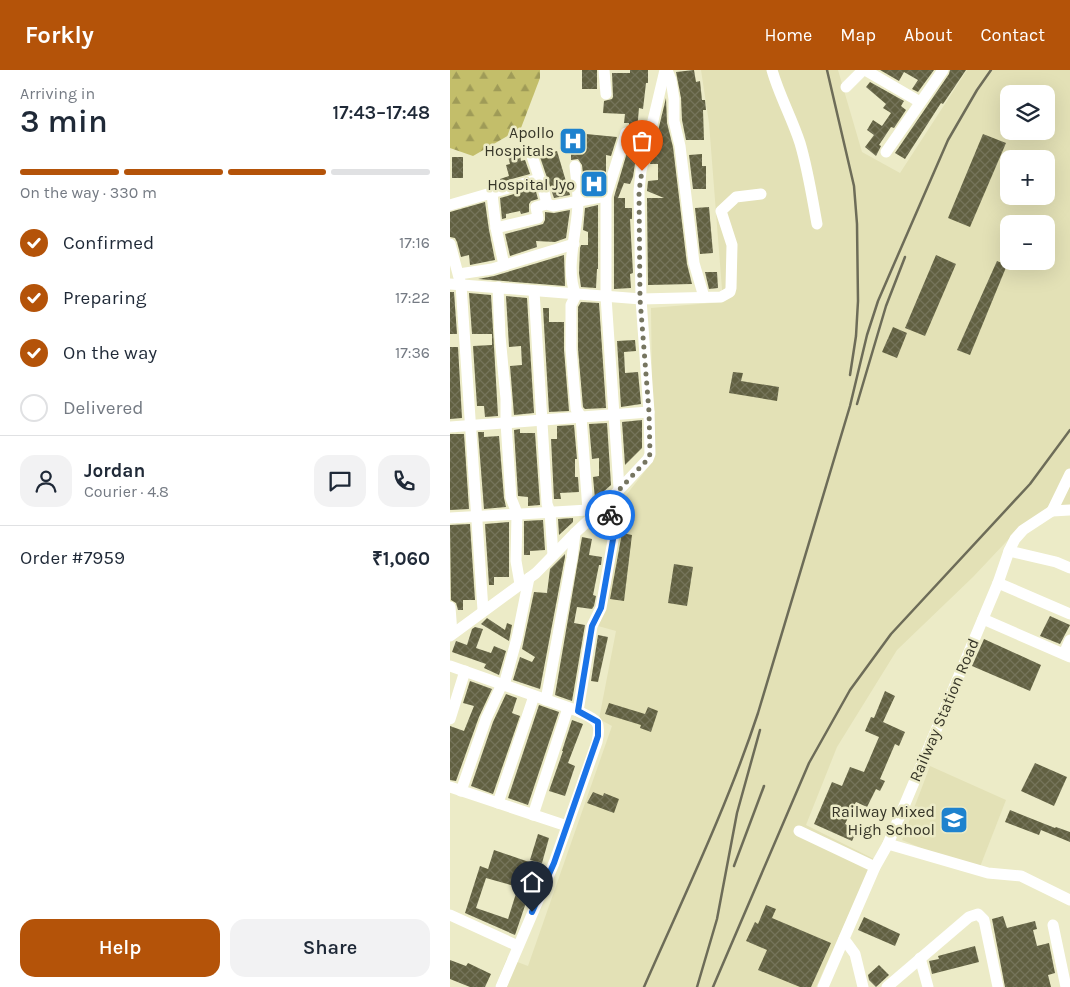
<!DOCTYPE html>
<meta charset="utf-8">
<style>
:root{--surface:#fff;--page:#f2f2f3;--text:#1f2937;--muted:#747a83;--line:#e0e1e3;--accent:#b45309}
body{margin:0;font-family:Karla,sans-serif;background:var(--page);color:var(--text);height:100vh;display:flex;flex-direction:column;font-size:19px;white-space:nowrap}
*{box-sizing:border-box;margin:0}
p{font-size:16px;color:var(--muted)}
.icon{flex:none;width:28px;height:28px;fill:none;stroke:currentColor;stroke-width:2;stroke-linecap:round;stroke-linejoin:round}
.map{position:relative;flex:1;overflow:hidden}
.sheet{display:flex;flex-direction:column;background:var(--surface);width:450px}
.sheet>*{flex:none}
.fabs{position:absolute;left:550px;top:15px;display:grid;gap:10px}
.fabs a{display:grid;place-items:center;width:55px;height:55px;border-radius:10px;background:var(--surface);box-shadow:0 5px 20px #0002;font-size:25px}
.pin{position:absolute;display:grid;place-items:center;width:42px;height:42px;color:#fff;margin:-51px -21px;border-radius:50% 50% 50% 0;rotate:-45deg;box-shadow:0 0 5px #0007}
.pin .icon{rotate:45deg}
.courier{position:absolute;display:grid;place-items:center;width:50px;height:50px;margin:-25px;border:4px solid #1a73e8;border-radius:50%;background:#fff;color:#222;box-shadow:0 1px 6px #0007}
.summary em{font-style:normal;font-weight:600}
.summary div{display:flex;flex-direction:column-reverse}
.summary{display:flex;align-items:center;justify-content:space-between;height:85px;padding:0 20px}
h1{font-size:32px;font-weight:600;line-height:38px}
.bar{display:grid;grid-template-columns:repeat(4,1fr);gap:8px 5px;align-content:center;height:60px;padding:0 20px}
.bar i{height:6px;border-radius:4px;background:var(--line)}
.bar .selected{background:var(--accent)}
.bar p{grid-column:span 4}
.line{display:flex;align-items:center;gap:12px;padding:0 20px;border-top:1px solid var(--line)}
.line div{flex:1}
.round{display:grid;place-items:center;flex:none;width:52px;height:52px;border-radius:15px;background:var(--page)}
ol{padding:0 20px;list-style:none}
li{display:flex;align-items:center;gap:15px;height:55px}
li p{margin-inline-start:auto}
li .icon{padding:5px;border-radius:50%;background:var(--accent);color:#fff;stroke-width:4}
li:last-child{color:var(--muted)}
li i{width:28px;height:28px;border:2px solid var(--line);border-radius:50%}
.button{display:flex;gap:10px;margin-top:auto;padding:10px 20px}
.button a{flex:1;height:58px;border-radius:15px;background:var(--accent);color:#fff;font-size:20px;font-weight:600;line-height:58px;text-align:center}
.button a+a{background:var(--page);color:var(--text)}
header{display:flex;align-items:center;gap:30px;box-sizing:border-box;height:70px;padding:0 25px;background:var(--accent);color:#fff}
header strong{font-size:24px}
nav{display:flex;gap:28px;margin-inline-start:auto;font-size:18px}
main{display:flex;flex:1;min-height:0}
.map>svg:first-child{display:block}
.built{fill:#e3e1b6;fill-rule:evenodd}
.forest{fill:url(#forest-firs)}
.building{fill:url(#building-cross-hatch);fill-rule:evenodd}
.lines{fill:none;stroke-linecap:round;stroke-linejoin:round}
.minor{stroke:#fff;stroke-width:11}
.rail{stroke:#6d6c58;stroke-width:2.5}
.done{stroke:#767560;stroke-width:5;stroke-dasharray:0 9}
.route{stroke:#1a73e8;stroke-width:6}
.labels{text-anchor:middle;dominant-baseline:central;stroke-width:5;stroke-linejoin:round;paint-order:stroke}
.poi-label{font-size:16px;fill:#373628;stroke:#ecebc7;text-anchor:end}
.street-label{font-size:16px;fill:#373628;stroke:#ecebc7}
</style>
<header>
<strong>Forkly</strong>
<nav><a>Home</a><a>Map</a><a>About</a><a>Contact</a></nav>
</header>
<main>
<section class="sheet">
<div class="summary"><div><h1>3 min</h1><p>Arriving in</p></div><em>17:43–17:48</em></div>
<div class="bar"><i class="selected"></i><i class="selected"></i><i class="selected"></i><i></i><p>On the way · 330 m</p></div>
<ol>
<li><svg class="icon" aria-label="check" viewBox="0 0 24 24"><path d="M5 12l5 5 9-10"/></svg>Confirmed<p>17:16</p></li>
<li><svg class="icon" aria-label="check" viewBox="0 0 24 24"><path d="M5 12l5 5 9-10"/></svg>Preparing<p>17:22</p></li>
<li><svg class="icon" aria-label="check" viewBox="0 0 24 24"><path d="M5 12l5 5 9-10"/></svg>On the way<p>17:36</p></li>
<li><i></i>Delivered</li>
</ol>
<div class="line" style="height:90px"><a class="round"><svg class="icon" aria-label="person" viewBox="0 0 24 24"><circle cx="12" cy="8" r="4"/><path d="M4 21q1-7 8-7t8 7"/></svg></a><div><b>Jordan</b><p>Courier · 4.8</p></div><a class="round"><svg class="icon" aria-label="chat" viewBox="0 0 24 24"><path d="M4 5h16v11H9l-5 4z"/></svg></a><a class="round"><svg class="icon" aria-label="phone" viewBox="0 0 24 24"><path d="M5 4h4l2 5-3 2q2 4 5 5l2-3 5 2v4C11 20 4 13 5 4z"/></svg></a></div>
<div class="line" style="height:65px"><div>Order #7959</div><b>₹1,060</b></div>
<div class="button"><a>Help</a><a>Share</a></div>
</section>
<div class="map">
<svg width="620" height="917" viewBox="0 0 620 917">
<defs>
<pattern id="forest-firs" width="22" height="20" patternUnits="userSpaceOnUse" patternTransform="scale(1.25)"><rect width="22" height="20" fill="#c3be6a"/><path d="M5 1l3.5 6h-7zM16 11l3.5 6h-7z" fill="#9f9b57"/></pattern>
<pattern id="building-cross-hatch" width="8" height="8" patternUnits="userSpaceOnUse" patternTransform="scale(1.25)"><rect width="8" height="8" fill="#616041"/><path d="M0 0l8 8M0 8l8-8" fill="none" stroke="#75745a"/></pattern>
</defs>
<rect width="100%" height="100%" fill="#ecebc7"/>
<!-- built -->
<g class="built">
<path d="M 251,0 L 388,0 L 412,82 L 450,103 L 517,0 L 620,0 L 620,439 L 572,455 L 523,507 L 447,580 L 387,677 L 356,755 L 424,789 L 366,917 L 45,917 L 57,888 L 78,896 L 162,656 L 149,649 L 166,561 L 148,556 L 169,434 L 203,391 L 201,238 L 273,232 L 259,53 ZM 559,24 L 596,24 L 596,61 L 559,61 ZM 559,89 L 596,89 L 596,126 L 559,126 ZM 559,154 L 596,154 L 596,191 L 559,191 Z"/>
<polygon points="480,696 556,730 528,802 452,770"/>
</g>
<!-- forest -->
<polygon class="forest" points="0,0 90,0 90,8 71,58 23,86 0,78"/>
<!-- building -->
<g class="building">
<rect x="132" y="0" width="15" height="19"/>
<polygon points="180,0 198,0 198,13 196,13 193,39 189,38 187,60 190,61 183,107 180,114 174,113 168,128 175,128 175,138 182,138 182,149 180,149 183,203 180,204 181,218 164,219 164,127 183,62 179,56 179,53 174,53 175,44 153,43 154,31 162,29 163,27 162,3 180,3"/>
<polygon points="244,0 246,12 250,11 252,30 255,30 256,40 253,40 254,70 236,70 232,50 231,28 226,2"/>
<polygon points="430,0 484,0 468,22 462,19 468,10 454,2 449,11"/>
<polygon points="500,0 516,0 493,34 491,33 455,89 445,83 499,4"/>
<polygon points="420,12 454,31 451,36 456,40 444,58 441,57 429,75 431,76 426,86 415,77 424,65 417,60 423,50 432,56 441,43 433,38 436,34 416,17"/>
<polygon points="216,28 217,53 223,77 237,194 242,214 198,215 197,128 214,128 197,121 198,111 208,110 208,94 200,94"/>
<polygon points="136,64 167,67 161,86 156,85 156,103 150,119 135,122 132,95 128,89 121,90 121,81 134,82"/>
<polygon points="533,64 556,73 520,157 498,148"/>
<polygon points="69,80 71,91 75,90 80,104 51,112 50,109 59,106 56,95 60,94 57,82"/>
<polygon points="107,81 120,125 104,128 90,87"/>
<polygon points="252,84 252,96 256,96 256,119 243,119 239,85"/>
<rect x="2" y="87" width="11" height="21"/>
<polygon points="85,118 88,129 81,131 79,134 79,142 71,144 70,141 56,144 56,148 52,149 50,128"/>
<polygon points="35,132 39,160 45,190 20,195 19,185 11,187 7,172 5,168 0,167 0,142"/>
<polygon points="148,135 148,199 147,199 146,218 131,217 129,203 130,178 131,175 138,175 138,162 133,160 135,138"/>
<polygon points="259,137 263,183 250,184 245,138"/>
<polygon points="120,140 116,168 105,172 86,171 87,177 60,186 55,164 93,154 95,150 95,142 104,143"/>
<polygon points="114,185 115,216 28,209 44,206"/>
<polygon points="486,185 506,194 475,266 455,258"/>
<polygon points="547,191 557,195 520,285 507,280"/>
<polygon points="255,202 267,202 268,218 259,219"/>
<polygon points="0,222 4,222 7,264 0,264"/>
<polygon points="19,223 41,225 48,346 35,347 34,336 27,336 23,276 42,275 42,264 22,264"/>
<polygon points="56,226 77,228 84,343 64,345 60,296 72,295 71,276 59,277"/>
<polygon points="131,232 149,233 156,338 135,339 133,337 128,279 128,237"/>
<polygon points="93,238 99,238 99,252 114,252 114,280 119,341 99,342"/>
<polygon points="443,257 457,263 447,288 432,282"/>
<polygon points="185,270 186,281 174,282 175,303 188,302 191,334 171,337 167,271"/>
<polygon points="0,277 8,277 12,348 0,349"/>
<polygon points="283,302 293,303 291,311 329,317 327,331 279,323"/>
<polygon points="192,350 192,378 175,395 172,352"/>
<polygon points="157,353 161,415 145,429 143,407 149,406 149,388 142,389 139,354"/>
<polygon points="124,355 127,389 125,389 125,407 128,407 129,422 110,423 111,429 104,429 101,369 107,369 107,356"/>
<polygon points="70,359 70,363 85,363 90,435 78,436 78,427 68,426 64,360"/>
<polygon points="28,362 34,362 34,367 49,366 54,428 56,437 34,439"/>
<polygon points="0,364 14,364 19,439 0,440"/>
<polygon points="123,448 123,452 109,465 108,449"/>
<polygon points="93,450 95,480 80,481 80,485 74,485 74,451"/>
<polygon points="59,452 59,507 44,507 44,515 39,515 35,454"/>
<polygon points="20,454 25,530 13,530 13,540 8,540 6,533 1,530 0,455"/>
<polygon points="172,463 182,465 174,531 160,529"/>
<polygon points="132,467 142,469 139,485 152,487 151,495 149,495 143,525 146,526 144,536 142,539 127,537 124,553 135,555 122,631 105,625"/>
<polygon points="115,484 115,487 90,619 63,610 70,587 82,592 85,587 72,579 84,522 97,523 100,499"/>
<polygon points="224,494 243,497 237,536 218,533"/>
<polygon points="600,546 620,555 610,574 590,566"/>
<polygon points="37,548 55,560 57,553 62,555 59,571 31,554"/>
<polygon points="25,557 33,559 26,578 41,583 44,576 56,581 49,605 34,598 36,594 2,582 6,571 17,575 22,559"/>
<polygon points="148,565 158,567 148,612 141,611"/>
<polygon points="534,569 591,595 580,621 522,596"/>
<polygon points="20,611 42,619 29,647 6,711 0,710 0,656 14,661 24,636 13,633"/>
<polygon points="435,621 445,626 433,652 455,662 449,676 445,674 430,709 435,711 430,721 426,719 417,737 406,732 395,754 407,760 402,771 364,754 382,712 392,716 400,697 414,702 429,667 415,661 421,647 424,648"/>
<polygon points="56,624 67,628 62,643 70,646 43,724 21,716 43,652"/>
<polygon points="159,633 195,644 198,637 208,641 201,662 190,658 191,655 155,644"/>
<polygon points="89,635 109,642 78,735 58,728"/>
<polygon points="122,650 133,654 118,693 125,696 115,726 99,721 113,681 112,681"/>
<polygon points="585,693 617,707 604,736 571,721"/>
<polygon points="143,722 153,726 154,723 169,729 164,743 137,733"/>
<polygon points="560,740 605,758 606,757 620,762 620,772 591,760 589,765 555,752"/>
<polygon points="88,764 99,768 92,793 80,790"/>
<path d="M 44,780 L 79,792 L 74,809 L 83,812 L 65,865 L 15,843 L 30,796 L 38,799 ZM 36,808 L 68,817 L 58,849 L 26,838 Z"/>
<polygon points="316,835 326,839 322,848 381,873 361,917 350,917 308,900 317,880 296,871 305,852 308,854"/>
<polygon points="553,846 557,858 585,851 587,859 583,860 587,876 599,873 605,903 598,905 601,917 555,917 542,849"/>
<polygon points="414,847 450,864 445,876 408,860"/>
<polygon points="525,876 529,892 482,904 479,891 489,889 488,886"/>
<polygon points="0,890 16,896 18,893 41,904 35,917 20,917 0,909"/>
<polygon points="429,895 439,905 426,917 419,910 418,905"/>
</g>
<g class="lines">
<!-- minor -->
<g class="minor">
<polyline points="154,0 156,24"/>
<polyline points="217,0 221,10 224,29 224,51 230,76 244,193 254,227"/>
<path d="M 322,0 C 329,25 342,48 350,73 C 358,100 362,127 367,154"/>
<polyline points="415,0 470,32"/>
<polyline points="396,17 413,0"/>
<polyline points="436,82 493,0"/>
<polyline points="82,86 94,122 97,134"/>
<path d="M 125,96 C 126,107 128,119 128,131 C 128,160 114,198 126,225 L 121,235 L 121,279 L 126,339 L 131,347 L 138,440"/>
<polyline points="42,124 46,158 54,195"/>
<polyline points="0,135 89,109"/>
<polyline points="46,158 88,148 86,137 97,134 103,136 156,126"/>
<polyline points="0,174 11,215 33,540"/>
<polyline points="9,204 42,199 124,174"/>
<polyline points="0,214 191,229 271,227 280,222 281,218 282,175 271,141 286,127 311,124"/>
<polyline points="48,217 50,266 56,329 56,353 61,428 67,443 66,491 70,514"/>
<polyline points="84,221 97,434 100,442 103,485"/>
<polyline points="0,357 199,342"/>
<polyline points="169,418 156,227 156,126 176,63"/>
<polyline points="602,441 620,440"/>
<polyline points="0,448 138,440 153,437 163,449 165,459 151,538 142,556 128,641"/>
<polyline points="559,481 606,492 620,498"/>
<polyline points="548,513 620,544"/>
<polyline points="0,537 2,564"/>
<polyline points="533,549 620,587"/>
<polyline points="0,566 86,503 125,463 153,437 198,389 200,384 199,342 191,229 189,121 191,101 215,0"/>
<polyline points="614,584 620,570"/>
<path d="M 0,596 L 128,641 C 146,650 152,650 147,672 L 104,793 L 51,917"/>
<polyline points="54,615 67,568 79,508"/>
<polyline points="96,630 122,488 125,463"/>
<polyline points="0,649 15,601"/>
<polyline points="0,717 117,756"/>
<polyline points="11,721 36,649 52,614"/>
<polyline points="48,733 84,626"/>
<polyline points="83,745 118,638"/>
<polyline points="349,761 425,797"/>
<polyline points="438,774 538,803 571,806 620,830"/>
<polyline points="0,845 68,876"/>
<polyline points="603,855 616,917"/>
<polyline points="394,869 405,884 413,917"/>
<polyline points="470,888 478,917"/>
<polyline points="373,917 425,797 438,774 548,513 559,481 565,469 573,460 602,441 620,404"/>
<polyline points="437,917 519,847 528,844 534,850 548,917"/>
</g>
<!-- rail -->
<g class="rail">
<polyline points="377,0 404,116 407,154 408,231 406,266 400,305"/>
<polyline points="407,334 436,236 455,187"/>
<polyline points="284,796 314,716"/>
<path d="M 194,917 C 234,826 277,737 308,643 L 400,336 L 417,265 L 428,231 L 441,201 L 498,70 L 527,20 L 541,0"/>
<polyline points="247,917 267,849 287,743 310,660"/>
<polyline points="263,917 359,693 400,620 441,564 580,414 620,360"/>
</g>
</g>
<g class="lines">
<!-- done -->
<polyline class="done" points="160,445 153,437 198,389 200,384 199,342 190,229 189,121 192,101"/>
<!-- route -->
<polyline class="route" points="82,842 104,793 148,666 148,652 128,641 142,556 151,538 165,458 163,449 160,445"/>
</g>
<!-- icons -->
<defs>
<symbol id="hospital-square" viewBox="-11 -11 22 22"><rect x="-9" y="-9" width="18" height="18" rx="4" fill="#1e82ce" stroke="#ecebc7"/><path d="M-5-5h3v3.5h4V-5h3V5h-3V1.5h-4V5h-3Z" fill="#fff"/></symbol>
<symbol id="school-square" viewBox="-11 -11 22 22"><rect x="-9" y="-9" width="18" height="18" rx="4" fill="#1e82ce" stroke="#ecebc7"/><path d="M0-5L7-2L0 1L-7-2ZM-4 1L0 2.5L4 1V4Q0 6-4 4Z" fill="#fff"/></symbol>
</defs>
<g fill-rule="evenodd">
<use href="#hospital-square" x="107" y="55" width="32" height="32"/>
<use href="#hospital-square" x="128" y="98" width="32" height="32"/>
<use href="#school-square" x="488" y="734" width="32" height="32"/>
</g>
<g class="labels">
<!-- poi labels -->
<g class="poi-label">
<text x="104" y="62">Apollo<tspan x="104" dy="18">Hospitals</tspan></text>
<text x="125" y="114">Hospital Jyo</text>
<text x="485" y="741">Railway Mixed<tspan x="485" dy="18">High School</tspan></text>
</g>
<!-- street labels -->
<g class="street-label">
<text transform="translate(494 640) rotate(-67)">Railway Station Road</text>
</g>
</g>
</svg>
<div class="fabs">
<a><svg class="icon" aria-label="layers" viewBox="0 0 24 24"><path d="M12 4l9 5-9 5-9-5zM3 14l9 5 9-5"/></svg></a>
<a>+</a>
<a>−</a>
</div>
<div class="pin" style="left:192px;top:101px;background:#ea580c"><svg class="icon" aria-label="bag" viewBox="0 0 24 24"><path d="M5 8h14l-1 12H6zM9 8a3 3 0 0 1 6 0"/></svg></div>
<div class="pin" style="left:82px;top:842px;background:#1f2937"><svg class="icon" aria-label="home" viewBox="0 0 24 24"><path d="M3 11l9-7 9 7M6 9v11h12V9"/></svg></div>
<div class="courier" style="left:160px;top:445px"><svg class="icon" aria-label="bike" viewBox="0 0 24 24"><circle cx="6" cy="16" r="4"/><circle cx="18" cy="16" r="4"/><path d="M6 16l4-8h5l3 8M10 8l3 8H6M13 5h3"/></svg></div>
</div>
</main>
